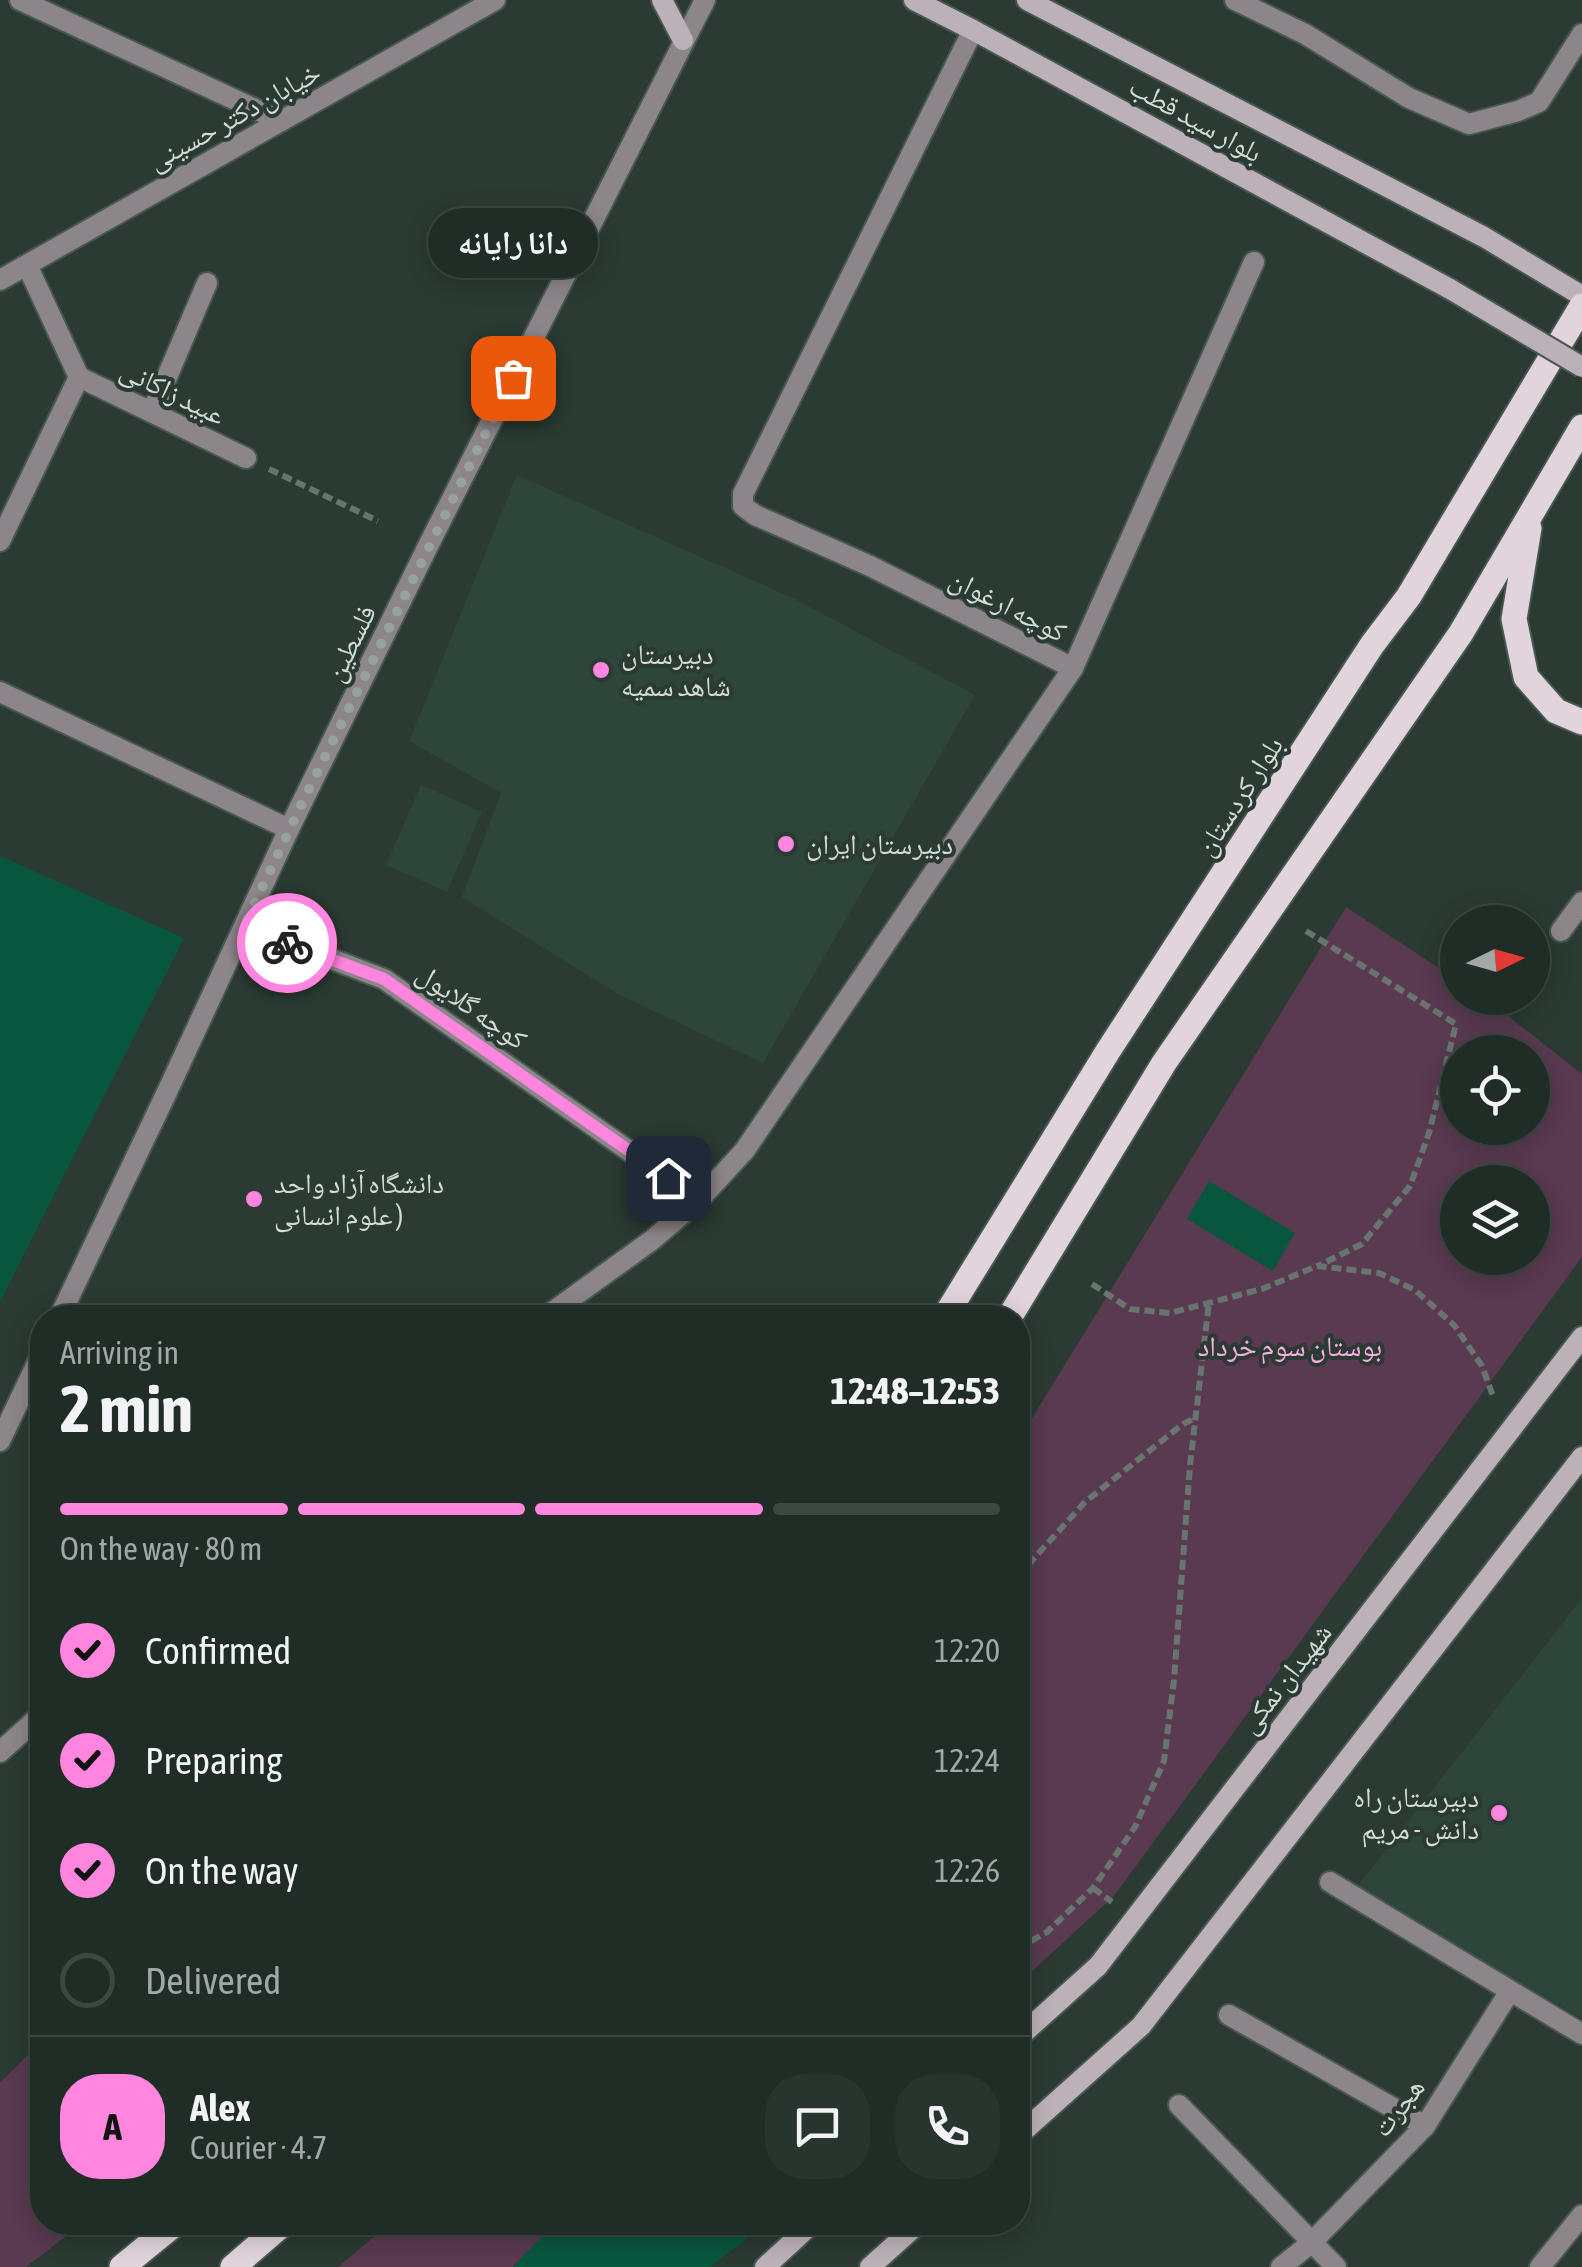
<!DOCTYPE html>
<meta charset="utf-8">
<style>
:root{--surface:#202c26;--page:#28342e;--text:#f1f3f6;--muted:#a2a7a7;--line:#3d4843;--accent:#ff85df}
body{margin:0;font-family:"Asap Condensed","Noto Naskh Arabic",sans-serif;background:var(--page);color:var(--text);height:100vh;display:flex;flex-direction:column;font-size:38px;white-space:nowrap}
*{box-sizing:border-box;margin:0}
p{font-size:32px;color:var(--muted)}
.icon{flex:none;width:55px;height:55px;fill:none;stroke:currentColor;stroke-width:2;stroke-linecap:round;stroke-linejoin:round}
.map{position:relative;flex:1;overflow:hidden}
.sheet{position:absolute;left:30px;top:1305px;width:1000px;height:930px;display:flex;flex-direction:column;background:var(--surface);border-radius:40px;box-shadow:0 5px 25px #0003,0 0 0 2px var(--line)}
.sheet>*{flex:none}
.needle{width:65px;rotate:85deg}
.buttons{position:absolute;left:1440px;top:905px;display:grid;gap:20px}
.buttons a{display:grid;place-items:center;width:110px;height:110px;border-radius:50%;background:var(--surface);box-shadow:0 5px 25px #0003,0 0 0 2px var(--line);font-size:50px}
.pin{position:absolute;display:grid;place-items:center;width:85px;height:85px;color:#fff;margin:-42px;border-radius:20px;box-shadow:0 5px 15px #0006}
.courier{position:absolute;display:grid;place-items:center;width:100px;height:100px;margin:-50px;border:8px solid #ff85df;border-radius:50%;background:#fff;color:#222;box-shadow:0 2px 12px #0007}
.bubble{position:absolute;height:70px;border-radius:35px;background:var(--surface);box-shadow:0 5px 25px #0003,0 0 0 2px var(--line);font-size:32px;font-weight:700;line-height:70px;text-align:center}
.head em{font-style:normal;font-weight:700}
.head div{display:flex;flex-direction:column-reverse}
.head{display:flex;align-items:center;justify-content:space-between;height:170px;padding:0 30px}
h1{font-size:65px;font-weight:700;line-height:75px}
.bar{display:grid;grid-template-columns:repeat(4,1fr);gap:15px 10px;align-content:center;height:120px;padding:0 30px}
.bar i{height:12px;border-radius:8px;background:var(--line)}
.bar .active{background:var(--accent)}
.bar p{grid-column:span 4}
.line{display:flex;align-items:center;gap:25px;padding:0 30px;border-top:2px solid var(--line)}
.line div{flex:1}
.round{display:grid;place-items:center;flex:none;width:105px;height:105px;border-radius:40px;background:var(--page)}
ol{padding:0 30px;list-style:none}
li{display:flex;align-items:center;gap:30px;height:110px}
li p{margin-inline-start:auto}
li .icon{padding:10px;border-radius:50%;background:var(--accent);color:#111;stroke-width:4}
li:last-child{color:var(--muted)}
li i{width:55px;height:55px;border:5px solid var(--line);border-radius:50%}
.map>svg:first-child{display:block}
.built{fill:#2e453c}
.green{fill:#593a50;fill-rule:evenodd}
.building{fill:#09563f}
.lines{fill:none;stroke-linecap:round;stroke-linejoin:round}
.minor-casing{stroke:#495751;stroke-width:24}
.tertiary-casing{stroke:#495751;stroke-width:24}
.secondary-casing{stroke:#495751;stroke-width:24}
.primary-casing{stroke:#495751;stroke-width:29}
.path{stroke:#68756f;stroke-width:6;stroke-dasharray:10 5;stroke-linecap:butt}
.minor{stroke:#8c8589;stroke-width:20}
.tertiary{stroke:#8c8589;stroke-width:20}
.secondary{stroke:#bcb1b8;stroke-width:20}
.primary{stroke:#e1d4dd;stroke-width:25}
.secondary-bridge-casing{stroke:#495751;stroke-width:24;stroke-linecap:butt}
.secondary-bridge{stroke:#bcb1b8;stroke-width:20}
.done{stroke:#98a39e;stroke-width:10;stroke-dasharray:0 18}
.route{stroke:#ff85df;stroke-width:12}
.poi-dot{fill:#ff85df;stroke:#2b3a33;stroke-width:4}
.labels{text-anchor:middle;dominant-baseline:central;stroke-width:8;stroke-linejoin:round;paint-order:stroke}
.street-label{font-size:28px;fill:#d3dcd8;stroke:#2b3a33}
.poi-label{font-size:28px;fill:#d3dcd8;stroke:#2b3a33;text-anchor:start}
.park-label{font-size:28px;fill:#f7ade1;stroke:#2b3a33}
</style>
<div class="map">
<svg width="1582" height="2267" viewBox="0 0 1582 2267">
<rect width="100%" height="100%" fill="#2b3a33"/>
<!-- built -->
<g class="built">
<polygon points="517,475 795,599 975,695 763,1063 616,993 462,897 501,793 409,741"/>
<polygon points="421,785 482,812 447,892 386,865"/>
<polygon points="1582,1598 1582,2018 1353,1892"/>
</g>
<!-- green -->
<g class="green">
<path d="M 1346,907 L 1457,980 L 1458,998 L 1485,998 L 1582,1074 L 1582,1257 L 1114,1896 L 1018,1984 L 1018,1441 ZM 1458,1052 L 1532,1052 L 1532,1128 L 1458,1128 ZM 1458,1182 L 1532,1182 L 1532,1258 L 1458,1258 Z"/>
<polygon points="42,2041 42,2222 83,2223 26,2267 0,2267 0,2083"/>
<polygon points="390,2223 555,2223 513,2267 338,2267"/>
</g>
<!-- building -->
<g class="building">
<polygon points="0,856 184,938 0,1302"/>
<polygon points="1209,1181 1295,1233 1273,1271 1187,1219"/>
<polygon points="555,2222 768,2222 710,2267 513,2267"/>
</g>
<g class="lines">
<defs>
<g id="minor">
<polyline points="20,0 281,121"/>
<polyline points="1235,0 1305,34 1409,98 1469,124 1518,111 1539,102 1582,34"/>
<polyline points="27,265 79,377"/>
<polyline points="0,280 495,0"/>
<polyline points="79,377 246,458"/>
<polyline points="152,412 207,283"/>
<polyline points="0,541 79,377"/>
<polyline points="1073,668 1254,262"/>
<polyline points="0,692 289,829"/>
<polyline points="245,926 384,979 699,1200"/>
<polyline points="1561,931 1582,902"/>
<polyline points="544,1318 652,1240 699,1200 745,1150 1073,668 870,566 755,515 743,506 743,494 973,30"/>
<polyline points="0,1752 42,1714"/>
<polyline points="1330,1882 1582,2034"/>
<polyline points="1229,2015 1425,2126"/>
<polyline points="1179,2105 1336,2267"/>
<polyline points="1281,2267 1311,2243 1425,2126 1510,1991"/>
<polyline points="1540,2267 1582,2215"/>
</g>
<g id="tertiary">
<polyline points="59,1318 167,1092 289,829 427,548 705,0"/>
<polyline points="0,1441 42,1353"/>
</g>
<g id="secondary">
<polyline points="662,0 683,40"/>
<polyline points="914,0 973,30 1450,289"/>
<polyline points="1027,0 1484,237 1582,296"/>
<polyline points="1018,2038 1098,1966 1582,1337"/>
<polyline points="1018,2136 1141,2026 1582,1457"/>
<polyline points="765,2267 814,2222"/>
<polyline points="870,2267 920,2222"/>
</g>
<g id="primary">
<polyline points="1529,528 1514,619 1526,677 1556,711 1582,722"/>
<polyline points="944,1318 1108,1051 1372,645 1409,596 1582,306"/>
<polyline points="1009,1318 1164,1063 1461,633 1582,427"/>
<polyline points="122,2267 177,2222"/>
<polyline points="233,2267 285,2222"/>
</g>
</defs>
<!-- minor casing -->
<use href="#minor" class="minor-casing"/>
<!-- tertiary casing -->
<use href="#tertiary" class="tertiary-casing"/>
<!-- secondary casing -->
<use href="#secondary" class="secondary-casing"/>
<!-- primary casing -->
<use href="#primary" class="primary-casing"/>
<!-- path -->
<g class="path">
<polyline points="269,469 378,521"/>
<polyline points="1306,931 1456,1024 1429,1133 1410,1186 1362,1244 1318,1266"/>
<polyline points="1092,1284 1130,1309 1170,1313 1262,1289 1317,1266 1379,1273 1415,1290 1454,1325 1482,1366 1494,1399"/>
<polyline points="1018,1576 1085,1502 1183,1424 1195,1418"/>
<polyline points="1093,1888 1112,1902"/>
<polyline points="1018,1948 1047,1932 1093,1888 1135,1827 1164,1761 1174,1680 1190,1465 1209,1302"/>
</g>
<!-- minor -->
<use href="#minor" class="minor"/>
<!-- tertiary -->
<use href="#tertiary" class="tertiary"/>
<!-- secondary -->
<use href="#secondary" class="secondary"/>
<!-- primary -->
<use href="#primary" class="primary"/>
<defs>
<polyline id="secondary-bridge" points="1450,289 1582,367"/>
</defs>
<!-- secondary-bridge casing -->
<use href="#secondary-bridge" class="secondary-bridge-casing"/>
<!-- secondary-bridge -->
<use href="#secondary-bridge" class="secondary-bridge"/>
</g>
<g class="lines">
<!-- done -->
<polyline class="done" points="287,943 244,926 305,797 513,378"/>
<!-- route -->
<polyline class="route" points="287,943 384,979 668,1178"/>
</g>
<!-- markers -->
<g class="poi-dot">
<circle cx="601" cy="670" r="10"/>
<circle cx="786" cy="844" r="10"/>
<circle cx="254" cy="1199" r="10"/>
<circle cx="1499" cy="1813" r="10"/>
</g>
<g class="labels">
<!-- street labels -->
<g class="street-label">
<text transform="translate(234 116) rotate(-29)">خیابان دکتر حسینی</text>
<text transform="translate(1196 119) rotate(29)">بلوار سید قطب</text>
<text transform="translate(173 392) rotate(26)">عبید زاکانی</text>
<text transform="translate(1008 605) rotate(27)">کوچه ارغوان</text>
<text transform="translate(350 643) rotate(-64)">فلسطین</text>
<text transform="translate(1239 796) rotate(-57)">بلوار کردستان</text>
<text transform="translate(472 1006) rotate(35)">کوچه گلایول</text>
<text transform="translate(1285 1678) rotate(-52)">شهیدان نمکی</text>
<text transform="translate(1398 2107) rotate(-52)">هجرت</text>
</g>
<!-- poi labels -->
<g class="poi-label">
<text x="621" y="654">دبیرستان<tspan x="621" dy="32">شاهد سمیه</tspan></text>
<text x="806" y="844">دبیرستان ایران</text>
<text x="274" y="1183">دانشگاه آزاد واحد<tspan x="274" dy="32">علوم انسانی )</tspan></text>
<text x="1479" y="1797" text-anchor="end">دبیرستان راه<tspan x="1479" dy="32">دانش - مریم</tspan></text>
</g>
<!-- park labels -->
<g class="park-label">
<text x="1290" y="1346">بوستان سوم خرداد</text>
</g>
</g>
</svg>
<div class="buttons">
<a><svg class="needle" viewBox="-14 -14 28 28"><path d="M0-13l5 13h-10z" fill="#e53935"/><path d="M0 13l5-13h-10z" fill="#a2a7a7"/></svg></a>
<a><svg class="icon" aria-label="locate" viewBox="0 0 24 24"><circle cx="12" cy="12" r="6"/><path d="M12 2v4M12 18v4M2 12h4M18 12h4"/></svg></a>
<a><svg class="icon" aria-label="layers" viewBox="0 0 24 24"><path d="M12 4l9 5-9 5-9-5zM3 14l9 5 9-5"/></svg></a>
</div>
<div class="pin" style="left:513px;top:378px;background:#ea580c"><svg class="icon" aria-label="bag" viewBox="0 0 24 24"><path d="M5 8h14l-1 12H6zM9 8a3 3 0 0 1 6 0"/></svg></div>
<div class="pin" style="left:668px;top:1178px;background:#1f2937"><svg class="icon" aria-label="home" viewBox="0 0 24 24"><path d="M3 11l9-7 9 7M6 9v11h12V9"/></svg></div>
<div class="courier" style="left:287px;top:943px"><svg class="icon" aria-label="bike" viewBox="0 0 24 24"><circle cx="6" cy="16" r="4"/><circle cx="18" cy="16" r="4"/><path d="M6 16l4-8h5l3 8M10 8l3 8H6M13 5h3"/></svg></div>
<div class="bubble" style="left:428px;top:208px;width:170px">دانا رایانه</div>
<section class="sheet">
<div class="head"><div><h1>2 min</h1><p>Arriving in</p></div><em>12:48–12:53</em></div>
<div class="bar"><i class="active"></i><i class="active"></i><i class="active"></i><i></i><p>On the way · 80 m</p></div>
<ol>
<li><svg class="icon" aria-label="check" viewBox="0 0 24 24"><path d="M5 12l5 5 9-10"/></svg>Confirmed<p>12:20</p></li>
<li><svg class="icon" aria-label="check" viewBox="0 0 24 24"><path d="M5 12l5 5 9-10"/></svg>Preparing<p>12:24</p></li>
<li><svg class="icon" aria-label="check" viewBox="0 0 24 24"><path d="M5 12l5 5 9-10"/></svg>On the way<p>12:26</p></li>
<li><i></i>Delivered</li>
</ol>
<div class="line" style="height:180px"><b class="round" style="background:var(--accent);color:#111">A</b><div><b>Alex</b><p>Courier · 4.7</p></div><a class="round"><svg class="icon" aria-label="chat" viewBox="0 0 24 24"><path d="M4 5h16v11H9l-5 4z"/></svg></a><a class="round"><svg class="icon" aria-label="phone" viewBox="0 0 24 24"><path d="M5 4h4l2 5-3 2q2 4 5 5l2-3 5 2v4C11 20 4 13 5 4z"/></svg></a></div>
</section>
</div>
